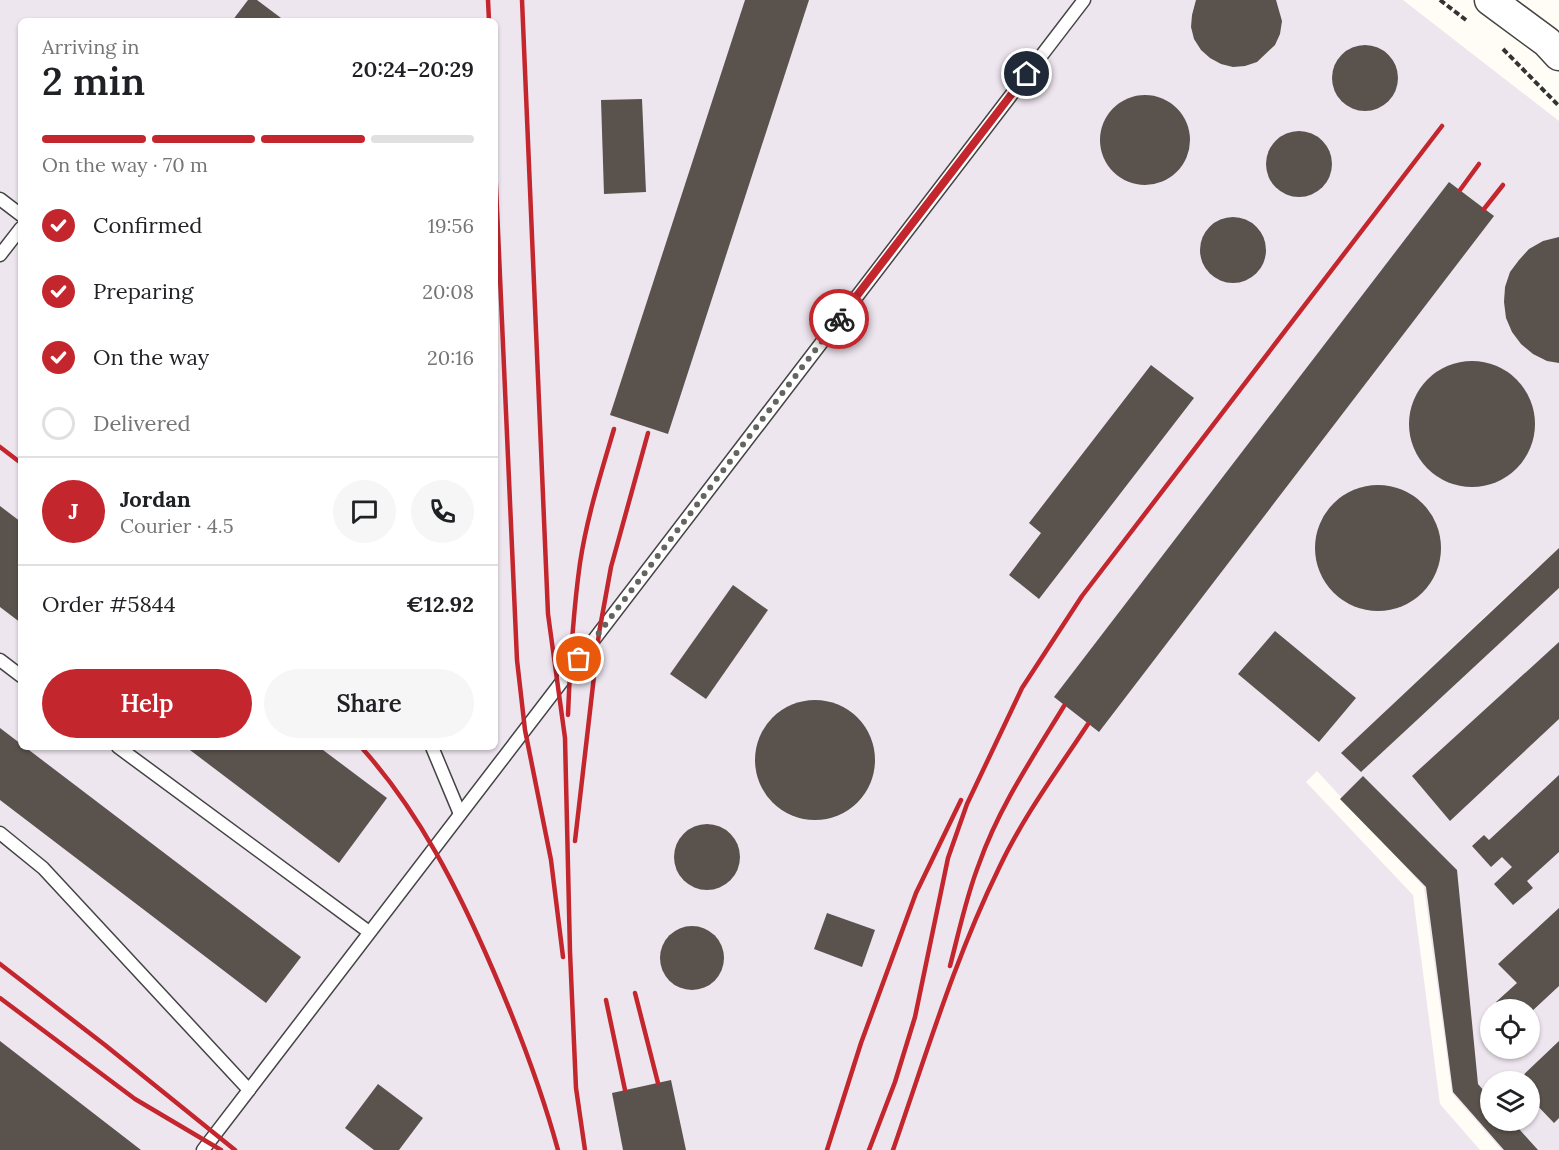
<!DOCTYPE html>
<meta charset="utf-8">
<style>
:root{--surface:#fff;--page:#f6f6f6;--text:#202124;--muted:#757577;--line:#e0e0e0;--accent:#c4262e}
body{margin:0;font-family:Lora,serif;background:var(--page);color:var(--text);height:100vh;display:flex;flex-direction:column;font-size:22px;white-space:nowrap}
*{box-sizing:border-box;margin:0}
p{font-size:20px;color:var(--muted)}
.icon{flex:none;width:33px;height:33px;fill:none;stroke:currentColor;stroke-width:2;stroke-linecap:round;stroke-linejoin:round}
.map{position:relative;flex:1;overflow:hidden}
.details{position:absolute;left:18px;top:18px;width:480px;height:732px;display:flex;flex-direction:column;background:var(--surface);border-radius:9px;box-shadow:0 2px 4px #0004}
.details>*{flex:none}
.buttons{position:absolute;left:1480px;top:999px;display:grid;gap:12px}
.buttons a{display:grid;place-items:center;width:60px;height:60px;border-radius:50%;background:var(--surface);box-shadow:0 2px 4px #0004;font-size:30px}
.pin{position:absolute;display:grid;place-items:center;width:51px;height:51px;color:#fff;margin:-26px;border:3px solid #fff;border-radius:50%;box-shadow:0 2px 6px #0007}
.courier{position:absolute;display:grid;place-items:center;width:60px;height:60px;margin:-30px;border:4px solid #c4262e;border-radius:50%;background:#fff;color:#222;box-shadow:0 2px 8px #0007}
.headline em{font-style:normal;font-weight:600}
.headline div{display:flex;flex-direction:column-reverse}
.headline{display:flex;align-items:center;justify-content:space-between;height:102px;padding:0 24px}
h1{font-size:39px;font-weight:600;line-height:45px}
.bar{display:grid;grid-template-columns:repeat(4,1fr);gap:9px 6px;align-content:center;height:72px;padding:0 24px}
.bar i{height:8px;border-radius:4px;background:var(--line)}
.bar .active{background:var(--accent)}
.bar p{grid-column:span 4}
.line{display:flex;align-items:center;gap:15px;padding:0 24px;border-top:2px solid var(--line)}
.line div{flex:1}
.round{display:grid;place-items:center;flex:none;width:63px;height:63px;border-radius:32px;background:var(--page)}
ol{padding:0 24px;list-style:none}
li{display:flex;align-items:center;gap:18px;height:66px}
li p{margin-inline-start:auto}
li .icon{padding:6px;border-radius:50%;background:var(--accent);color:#fff;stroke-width:4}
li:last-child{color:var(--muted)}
li i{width:33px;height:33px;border:3px solid var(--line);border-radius:50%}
.button{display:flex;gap:12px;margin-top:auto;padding:12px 24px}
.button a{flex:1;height:69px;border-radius:36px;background:var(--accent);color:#fff;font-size:24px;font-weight:600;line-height:69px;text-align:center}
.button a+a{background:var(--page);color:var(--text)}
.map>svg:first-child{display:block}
.industrial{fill:#eee6ef;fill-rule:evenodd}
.building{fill:#5a524d}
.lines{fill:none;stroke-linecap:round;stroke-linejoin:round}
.service-casing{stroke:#444;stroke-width:15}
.tertiary-casing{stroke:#444;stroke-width:33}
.path{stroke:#333;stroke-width:4;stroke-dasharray:6 3;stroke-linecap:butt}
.service{stroke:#fff;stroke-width:12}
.tertiary{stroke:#fff;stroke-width:30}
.rail{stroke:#c4262e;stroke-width:4.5}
.done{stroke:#646461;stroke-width:6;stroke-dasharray:0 10.8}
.route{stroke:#c4262e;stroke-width:8}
</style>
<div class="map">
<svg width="1559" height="1150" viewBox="0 0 1559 1150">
<rect width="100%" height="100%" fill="#fffdf5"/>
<!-- industrial -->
<path class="industrial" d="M 0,0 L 1403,0 L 1559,121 L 1559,548 L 1375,718 L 1559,549 L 1559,1150 L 1502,1150 L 1452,1093 L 1424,887 L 1317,771 L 1306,782 L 1413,895 L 1440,1104 L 1480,1150 L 0,1150 ZM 21,21 L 495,21 L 495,747 L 21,747 ZM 1491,1010 L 1530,1010 L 1530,1048 L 1491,1048 ZM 1491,1082 L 1530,1082 L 1530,1120 L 1491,1120 Z"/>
<!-- building -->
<g class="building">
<polygon points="248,0 257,0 285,21 232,21"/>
<polygon points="745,0 809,0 668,434 610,415"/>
<polygon points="1196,0 1276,0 1282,21 1280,34 1275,45 1257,62 1245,66 1233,67 1221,64 1210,58 1201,50 1194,39 1191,27 1192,15"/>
<circle cx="1365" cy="78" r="33"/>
<circle cx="1145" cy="140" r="45"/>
<polygon points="642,99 646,192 604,194 601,100"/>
<circle cx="1299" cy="164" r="33"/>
<polygon points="1449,182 1494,216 1099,732 1054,697"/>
<circle cx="1233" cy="250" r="33"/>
<polygon points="1559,237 1559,363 1547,361 1533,354 1521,344 1512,332 1506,318 1504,302 1505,287 1510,272 1519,260 1529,249 1543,241"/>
<circle cx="1472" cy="424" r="63"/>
<polygon points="1151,365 1194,398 1039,599 1009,575 1041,533 1029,523"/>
<circle cx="1378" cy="548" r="63"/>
<polygon points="0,506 21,522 21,623 0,607"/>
<polygon points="1559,548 1559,588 1361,772 1341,753"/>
<polygon points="733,585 768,610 706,699 670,674"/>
<polygon points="1275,631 1356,698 1319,742 1238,674"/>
<polygon points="1559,642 1559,719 1450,821 1412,776"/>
<circle cx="815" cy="760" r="60"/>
<polygon points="0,728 21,744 21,747 25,747 301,957 266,1003 0,800"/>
<polygon points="186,747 319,747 387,798 339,863"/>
<polygon points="1559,775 1559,852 1527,881 1533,888 1513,905 1494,884 1512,867 1502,857 1491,867 1472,846 1484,835 1489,840"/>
<polygon points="1363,776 1457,870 1478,1084 1491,1099 1491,1120 1511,1120 1538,1150 1504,1150 1453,1092 1426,887 1340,799"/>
<circle cx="707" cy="857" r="33"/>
<polygon points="1559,908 1559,986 1530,1013 1530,1010 1503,1010 1496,1002 1517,983 1498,964"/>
<polygon points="827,913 875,930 862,967 814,949"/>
<circle cx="692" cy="958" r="32"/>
<polygon points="0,1041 141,1150 0,1150"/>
<polygon points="1559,1041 1559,1118 1554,1123 1530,1098 1530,1082 1516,1082"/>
<polygon points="671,1080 686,1150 623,1150 612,1093"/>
<polygon points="378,1084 423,1118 399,1150 374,1150 345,1128"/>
</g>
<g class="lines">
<defs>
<g id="service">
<polyline points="0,199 21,215"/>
<polyline points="0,255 21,228"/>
<polyline points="0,660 21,676"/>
<polyline points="118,747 369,932"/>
<polyline points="432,747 460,814"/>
<polyline points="0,833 43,868 249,1090"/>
<polyline points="203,1150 1084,0"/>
</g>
<polyline id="tertiary" points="1490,0 1547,42 1559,55"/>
</defs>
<!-- service casing -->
<use href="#service" class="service-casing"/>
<!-- tertiary casing -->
<use href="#tertiary" class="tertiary-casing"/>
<!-- path -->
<g class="path">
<polyline points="1440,0 1466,20"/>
<polyline points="1503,49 1559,106"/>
</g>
<!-- service -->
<use href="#service" class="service"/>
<!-- tertiary -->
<use href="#tertiary" class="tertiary"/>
<!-- rail -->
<g class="rail">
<polyline points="488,0 489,21"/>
<polyline points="522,0 548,614 565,738 570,952 576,1088 585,1150"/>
<polyline points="495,164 517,660 525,730 551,860 563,957"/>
<polyline points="1460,190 1479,164"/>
<polyline points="1484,209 1503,185"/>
<polyline points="0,447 21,463"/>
<path d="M 568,715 C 570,664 573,613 580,563 C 587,517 601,473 614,429"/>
<path d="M 361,747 C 419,811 459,891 493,970 C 518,1028 541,1088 558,1150"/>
<polyline points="575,841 599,633 611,567 648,433"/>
<polyline points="0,964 105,1045 235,1150"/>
<path d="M 950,966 C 959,932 966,897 979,864 C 999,807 1033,757 1064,706"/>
<polyline points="635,993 658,1083"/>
<polyline points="0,998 135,1099 221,1150"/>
<polyline points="606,1000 625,1090"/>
<polyline points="827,1150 861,1043 916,893 961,800"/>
<polyline points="869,1150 895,1082 915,1017 948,858 967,804 1022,688 1082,596 1442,126"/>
<path d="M 893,1150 C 926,1055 955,958 999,868 C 1023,817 1057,771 1088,724"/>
</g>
</g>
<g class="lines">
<!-- done -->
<polyline class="done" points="579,659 839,319"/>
<!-- route -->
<polyline class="route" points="839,319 1027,74"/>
</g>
</svg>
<div class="buttons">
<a><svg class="icon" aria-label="locate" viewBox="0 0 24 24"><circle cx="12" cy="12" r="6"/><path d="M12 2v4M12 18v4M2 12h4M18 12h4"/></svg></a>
<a><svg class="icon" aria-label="layers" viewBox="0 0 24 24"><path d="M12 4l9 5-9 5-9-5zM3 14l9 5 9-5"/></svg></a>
</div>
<div class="pin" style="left:579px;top:659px;background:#ea580c"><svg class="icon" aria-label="bag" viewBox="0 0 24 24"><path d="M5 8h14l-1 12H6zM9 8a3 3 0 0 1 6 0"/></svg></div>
<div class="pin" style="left:1027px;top:74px;background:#1f2937"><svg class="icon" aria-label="home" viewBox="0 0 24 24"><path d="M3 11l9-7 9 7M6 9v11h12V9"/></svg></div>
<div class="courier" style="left:839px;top:319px"><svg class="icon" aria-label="bike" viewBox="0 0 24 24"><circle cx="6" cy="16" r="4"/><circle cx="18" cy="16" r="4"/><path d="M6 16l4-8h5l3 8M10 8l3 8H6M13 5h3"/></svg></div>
<section class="details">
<div class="headline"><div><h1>2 min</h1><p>Arriving in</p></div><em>20:24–20:29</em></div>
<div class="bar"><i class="active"></i><i class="active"></i><i class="active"></i><i></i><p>On the way · 70 m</p></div>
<ol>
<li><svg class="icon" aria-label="check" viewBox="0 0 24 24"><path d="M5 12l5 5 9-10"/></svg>Confirmed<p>19:56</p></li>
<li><svg class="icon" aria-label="check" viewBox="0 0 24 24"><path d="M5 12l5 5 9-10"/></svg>Preparing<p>20:08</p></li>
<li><svg class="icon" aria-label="check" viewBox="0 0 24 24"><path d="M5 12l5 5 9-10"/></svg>On the way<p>20:16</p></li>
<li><i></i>Delivered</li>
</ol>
<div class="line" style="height:108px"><b class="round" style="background:var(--accent);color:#fff">J</b><div><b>Jordan</b><p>Courier · 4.5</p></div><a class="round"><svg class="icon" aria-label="chat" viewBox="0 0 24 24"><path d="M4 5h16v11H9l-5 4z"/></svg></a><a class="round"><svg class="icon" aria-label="phone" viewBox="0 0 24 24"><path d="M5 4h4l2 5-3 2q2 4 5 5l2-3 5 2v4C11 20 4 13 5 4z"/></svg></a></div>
<div class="line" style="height:78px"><div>Order #5844</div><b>€12.92</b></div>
<div class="button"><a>Help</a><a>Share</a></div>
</section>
</div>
